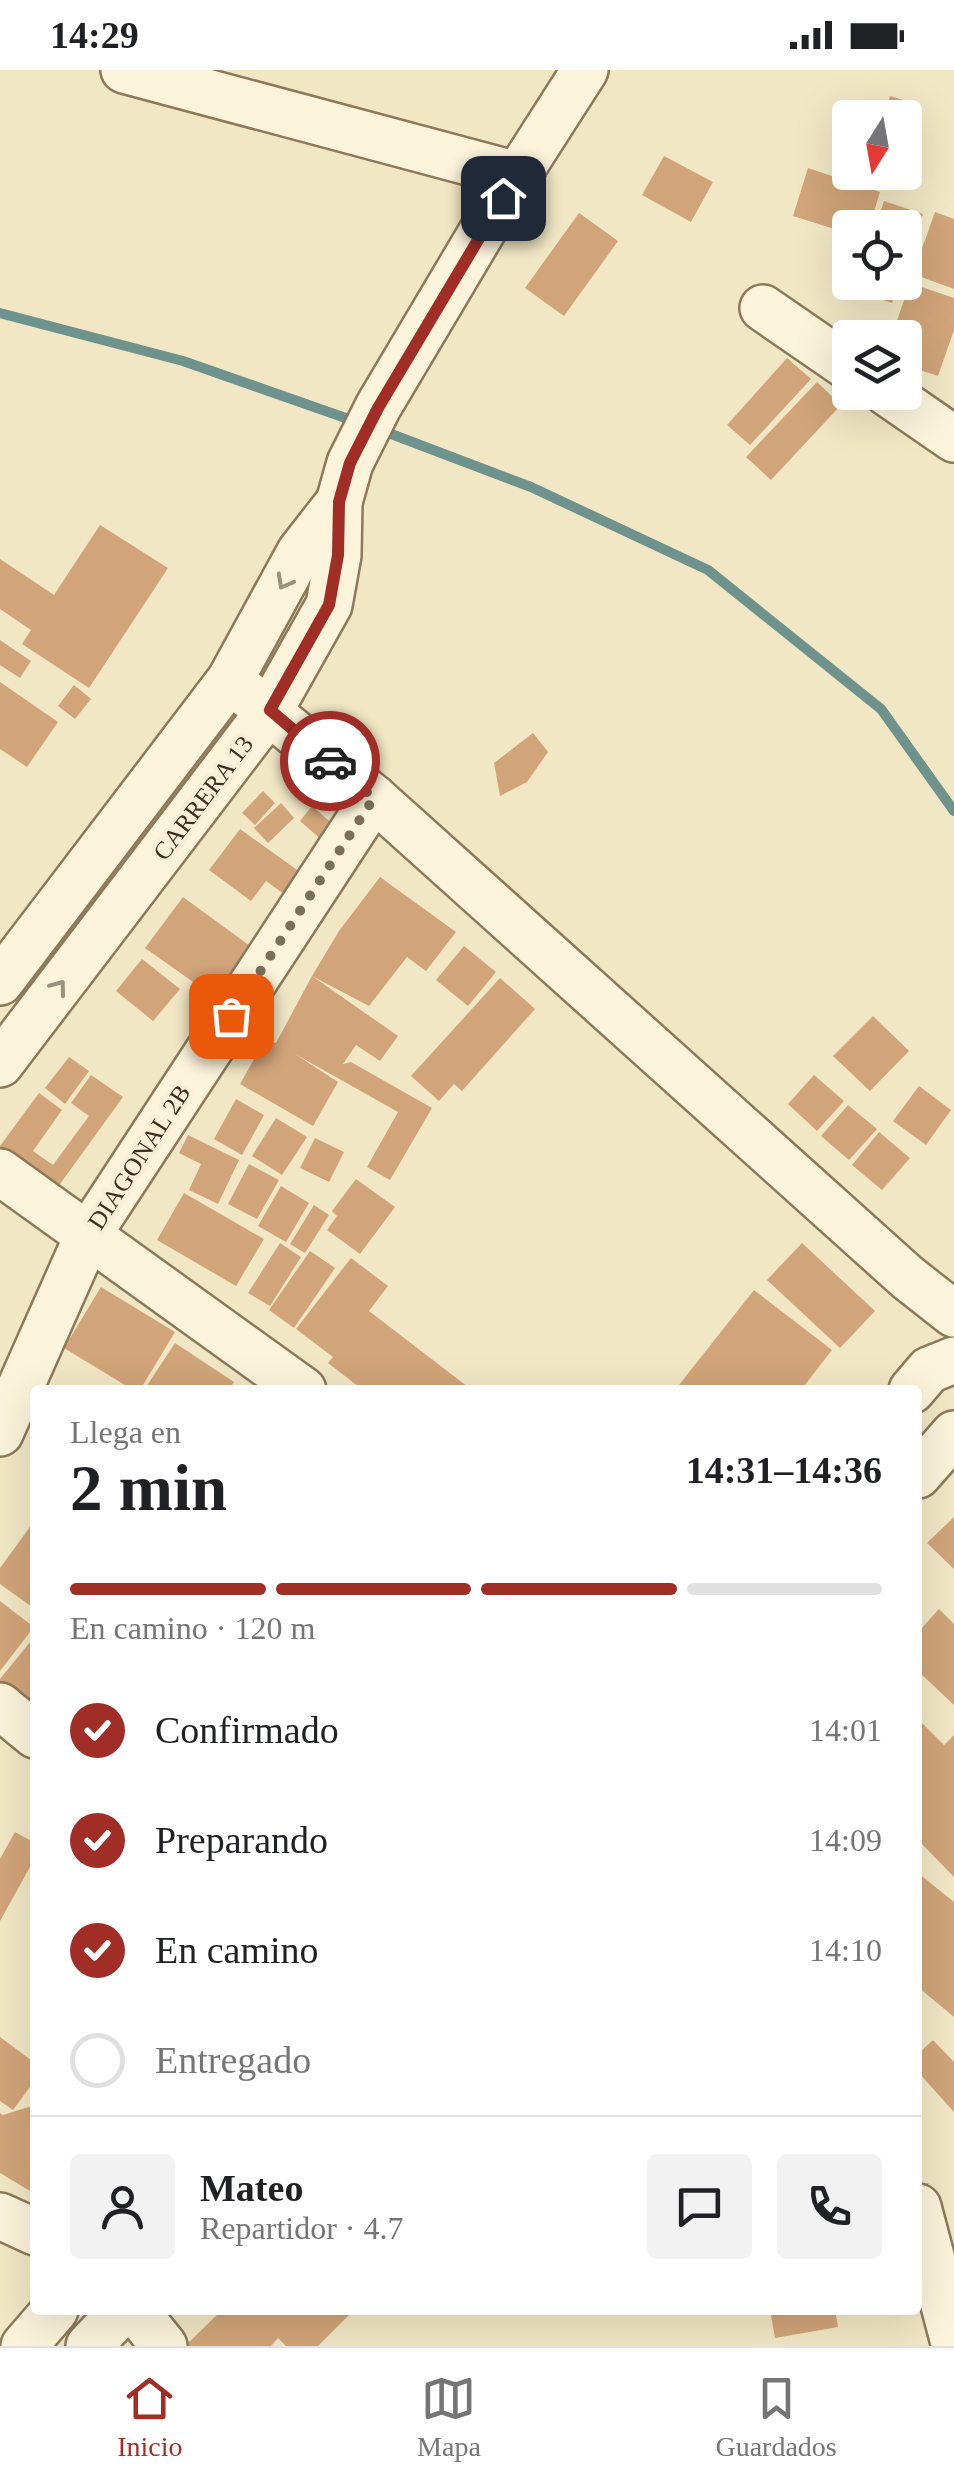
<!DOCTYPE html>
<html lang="es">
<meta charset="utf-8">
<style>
:root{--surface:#fff;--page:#f2f2f2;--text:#202124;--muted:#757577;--line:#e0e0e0;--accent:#a02e26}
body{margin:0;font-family:"Times New Roman",serif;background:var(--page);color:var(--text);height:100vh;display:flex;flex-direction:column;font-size:38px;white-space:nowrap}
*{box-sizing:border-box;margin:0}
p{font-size:32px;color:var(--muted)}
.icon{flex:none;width:55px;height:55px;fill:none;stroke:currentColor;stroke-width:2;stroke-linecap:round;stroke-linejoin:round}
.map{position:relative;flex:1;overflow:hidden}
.side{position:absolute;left:30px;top:1315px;width:892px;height:930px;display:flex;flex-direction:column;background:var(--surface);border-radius:10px;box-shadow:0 10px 40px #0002}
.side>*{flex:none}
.needle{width:65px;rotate:191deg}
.buttons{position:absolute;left:832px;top:30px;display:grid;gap:20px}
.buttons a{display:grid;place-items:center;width:90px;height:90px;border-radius:10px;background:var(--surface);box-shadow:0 10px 40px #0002;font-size:50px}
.pin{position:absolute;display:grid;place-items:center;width:85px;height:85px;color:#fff;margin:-42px;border-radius:20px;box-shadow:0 5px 15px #0006}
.courier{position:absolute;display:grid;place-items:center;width:100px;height:100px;margin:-50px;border:8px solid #a02e26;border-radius:50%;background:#fff;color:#222;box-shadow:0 2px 12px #0007}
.summary em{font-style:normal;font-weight:800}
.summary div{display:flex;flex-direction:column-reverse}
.summary{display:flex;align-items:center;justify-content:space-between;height:170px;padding:0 40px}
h1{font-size:65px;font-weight:800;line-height:75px}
.bar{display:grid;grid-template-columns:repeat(4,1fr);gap:15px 10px;align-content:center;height:120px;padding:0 40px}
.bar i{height:12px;border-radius:8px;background:var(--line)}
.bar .selected{background:var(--accent)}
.bar p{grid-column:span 4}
.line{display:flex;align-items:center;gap:25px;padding:0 40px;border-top:2px solid var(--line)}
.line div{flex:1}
.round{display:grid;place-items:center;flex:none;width:105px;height:105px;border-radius:10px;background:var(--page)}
ol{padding:0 40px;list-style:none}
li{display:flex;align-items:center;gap:30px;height:110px}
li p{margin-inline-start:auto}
li .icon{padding:10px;border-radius:50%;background:var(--accent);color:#fff;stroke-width:4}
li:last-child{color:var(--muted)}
li i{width:55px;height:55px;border:5px solid var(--line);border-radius:50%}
.status{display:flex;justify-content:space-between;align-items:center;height:70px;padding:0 50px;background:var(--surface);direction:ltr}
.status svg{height:28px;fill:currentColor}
.menu{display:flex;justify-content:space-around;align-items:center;height:140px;border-top:2px solid var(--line);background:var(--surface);font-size:28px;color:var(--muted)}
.menu a{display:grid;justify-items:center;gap:5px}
.menu .selected{color:var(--accent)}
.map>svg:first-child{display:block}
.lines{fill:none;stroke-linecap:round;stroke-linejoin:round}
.stream{stroke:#6d938c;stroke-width:10}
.building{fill:#d1a479}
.minor-casing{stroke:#8d795a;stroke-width:50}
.minor{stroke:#fbf3da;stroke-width:45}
.oneway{stroke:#9c917c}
.done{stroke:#7c6f59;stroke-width:10;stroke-dasharray:0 18}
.route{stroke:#a02e26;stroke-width:12}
.labels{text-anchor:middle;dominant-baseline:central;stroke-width:8;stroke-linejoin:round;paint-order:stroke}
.street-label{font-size:25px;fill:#3d2f1f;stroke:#f8f0d6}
</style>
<div class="status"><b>14:29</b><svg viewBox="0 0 49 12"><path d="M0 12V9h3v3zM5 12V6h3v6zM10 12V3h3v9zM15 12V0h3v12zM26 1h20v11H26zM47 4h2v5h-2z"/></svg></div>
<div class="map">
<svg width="954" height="2276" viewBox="0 0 954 2276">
<rect width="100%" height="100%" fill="#f1e7c5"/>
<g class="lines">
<!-- stream -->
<g class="stream">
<polyline points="0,243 183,291 357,352"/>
<polyline points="378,359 531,417 708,500 881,639 954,741"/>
</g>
</g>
<!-- building -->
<g class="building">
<polygon points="890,26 910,32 905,48 884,48"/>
<polygon points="664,86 713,112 691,152 642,125"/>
<polygon points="808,98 880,122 869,158 850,158 850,164 793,146"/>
<polygon points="884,131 923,144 906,193 905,158 875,158"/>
<polygon points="935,142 954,149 954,219 913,204"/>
<polygon points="579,143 618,171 564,246 525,218"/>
<polygon points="856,212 899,212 892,233 853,220"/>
<polygon points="910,213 954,228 954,260 938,306 905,295 905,268 891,268"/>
<polygon points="787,288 811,309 750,375 727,355"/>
<polygon points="817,312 841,335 771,410 746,387"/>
<polygon points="100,455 168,498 89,618 22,574 31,560 0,539 0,489 54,525"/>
<polygon points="0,570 31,591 20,608 0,595"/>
<polygon points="0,612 58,652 27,697 0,679"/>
<polygon points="74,615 91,629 75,649 58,636"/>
<polygon points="533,663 548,682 527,712 500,726 494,693"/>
<polygon points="263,721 275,733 255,755 242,743"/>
<polygon points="281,733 294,748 268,773 254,758"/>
<polygon points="312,736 336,757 323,771 300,751"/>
<polygon points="240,759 300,802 284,824 266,811 251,831 209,800"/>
<polygon points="380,807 456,862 426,901 407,887 369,936 312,906 398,966 380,991 356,975 343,994 351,992 432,1038 390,1110 367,1097 398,1042 295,984 338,1012 313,1056 240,1014 265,970 276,973 312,906 339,861"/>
<polygon points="183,827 257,881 220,931 145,878"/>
<polygon points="464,876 496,902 468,936 436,910"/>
<polygon points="142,889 180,919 153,951 116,921"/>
<polygon points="500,908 535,939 462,1021 454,1014 439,1031 411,1006"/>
<polygon points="873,946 909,981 870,1021 833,986"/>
<polygon points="69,987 89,1001 65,1034 45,1018"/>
<polygon points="91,1005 123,1027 55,1121 0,1081 0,1076 39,1023 62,1040 33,1081 53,1095 89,1046 71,1033"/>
<polygon points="814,1005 844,1031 817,1061 788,1034"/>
<polygon points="919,1016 951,1040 926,1075 893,1051"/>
<polygon points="236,1029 264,1045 242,1085 214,1069"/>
<polygon points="848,1035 877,1059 849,1090 821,1066"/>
<polygon points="276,1048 307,1067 282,1105 252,1086"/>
<polygon points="879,1062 910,1088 882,1120 852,1095"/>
<polygon points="188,1065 239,1090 218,1134 189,1120 201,1094 179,1083"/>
<polygon points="315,1068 344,1082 329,1112 300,1098"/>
<polygon points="249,1094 279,1110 257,1149 228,1134"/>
<polygon points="356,1109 395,1137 360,1184 327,1160 337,1146 332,1141"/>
<polygon points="281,1116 309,1133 286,1172 258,1156"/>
<polygon points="184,1123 264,1169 236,1216 157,1170"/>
<polygon points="314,1135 329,1145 305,1183 290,1174"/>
<polygon points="280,1173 301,1187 270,1236 248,1223"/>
<polygon points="802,1173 875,1241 840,1278 767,1210"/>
<polygon points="310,1181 335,1198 294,1258 269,1240"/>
<polygon points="351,1188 388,1216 369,1241 472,1320 363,1320 328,1293 333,1287 296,1259"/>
<polygon points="101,1217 175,1262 140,1320 133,1320 64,1278"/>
<polygon points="754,1220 832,1280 801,1320 675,1320"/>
<polygon points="175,1273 234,1312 229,1320 144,1320"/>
<polygon points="954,1447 954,1499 927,1473"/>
<polygon points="35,1450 35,1539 0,1514 0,1498"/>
<polygon points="0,1531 34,1557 0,1601"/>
<polygon points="939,1539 954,1554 954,1635 918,1601 918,1562"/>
<polygon points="35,1566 35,1636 30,1642 0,1619 0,1609"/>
<polygon points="918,1649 944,1675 954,1665 954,1807 918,1770"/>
<polygon points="15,1762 35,1773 35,1788 0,1851 0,1789"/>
<polygon points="918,1803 954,1832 954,1947 918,1917"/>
<polygon points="0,1967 35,1993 35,2010 13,2040 0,2031"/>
<polygon points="933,1970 954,1992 954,2042 918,2002 918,1984"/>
<polygon points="35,2035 35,2124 0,2103 0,2043 3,2045"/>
<polygon points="222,2240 354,2240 318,2276 286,2276 278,2268 271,2276 185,2276"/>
<polygon points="797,2240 835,2240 838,2257 775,2268 771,2245"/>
</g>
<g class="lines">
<defs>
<g id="minor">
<polyline points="124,0 517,105"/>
<polyline points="763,238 850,298"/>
<polyline points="886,322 954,369"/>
<polyline points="230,610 374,728 907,1207 954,1244"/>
<polyline points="0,912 230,610 300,482 339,432"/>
<polyline points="0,994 270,640 329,535 338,485 339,432 350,393 378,337 489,150 585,0"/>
<polyline points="0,1102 303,1320"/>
<polyline points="912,1320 929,1300 954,1290"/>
<polyline points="0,1363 88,1165 374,728"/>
<polyline points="918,1405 954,1364"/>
<polyline points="0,1636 35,1665"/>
<polyline points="918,2137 954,2273"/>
<polyline points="0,2146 35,2162"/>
<polyline points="135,2240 164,2276"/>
<polyline points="24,2276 55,2240"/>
<polyline points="89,2276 123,2240"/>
</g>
</defs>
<!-- minor casing -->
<use href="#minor" class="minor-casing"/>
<!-- minor -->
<use href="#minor" class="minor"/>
</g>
<!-- one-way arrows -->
<defs><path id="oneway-chevron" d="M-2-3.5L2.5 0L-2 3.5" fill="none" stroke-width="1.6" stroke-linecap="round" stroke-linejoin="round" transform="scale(2.5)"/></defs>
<g class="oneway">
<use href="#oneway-chevron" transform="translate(284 512) rotate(119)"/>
<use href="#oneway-chevron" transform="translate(59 917) rotate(-53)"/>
</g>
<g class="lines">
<!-- done -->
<polyline class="done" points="231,946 374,728 330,691"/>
<!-- route -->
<polyline class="route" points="330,691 270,640 329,535 338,485 339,432 350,393 378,338 503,128"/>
</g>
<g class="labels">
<!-- street labels -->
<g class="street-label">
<text transform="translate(203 728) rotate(-53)">CARRERA 13</text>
<text transform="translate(139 1087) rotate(-57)">DIAGONAL 2B</text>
</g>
</g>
</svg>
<div class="buttons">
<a><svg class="needle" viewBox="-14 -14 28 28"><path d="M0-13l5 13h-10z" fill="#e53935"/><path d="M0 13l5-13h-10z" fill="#757577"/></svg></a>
<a><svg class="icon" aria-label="locate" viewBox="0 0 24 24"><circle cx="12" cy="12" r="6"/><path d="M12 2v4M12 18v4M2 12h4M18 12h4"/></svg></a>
<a><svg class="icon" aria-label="layers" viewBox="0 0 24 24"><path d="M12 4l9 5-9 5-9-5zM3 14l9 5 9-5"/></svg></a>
</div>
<div class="pin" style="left:231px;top:946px;background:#ea580c"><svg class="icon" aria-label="bag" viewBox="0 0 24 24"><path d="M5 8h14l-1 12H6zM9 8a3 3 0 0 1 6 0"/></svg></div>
<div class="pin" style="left:503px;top:128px;background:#1f2937"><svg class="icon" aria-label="home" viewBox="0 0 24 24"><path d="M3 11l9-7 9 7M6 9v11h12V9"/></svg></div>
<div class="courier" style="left:330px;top:691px"><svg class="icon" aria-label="car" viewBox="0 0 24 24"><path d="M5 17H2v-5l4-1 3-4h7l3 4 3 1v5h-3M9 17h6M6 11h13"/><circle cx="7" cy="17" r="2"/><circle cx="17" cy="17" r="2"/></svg></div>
<section class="side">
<div class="summary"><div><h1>2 min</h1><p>Llega en</p></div><em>14:31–14:36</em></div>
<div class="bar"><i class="selected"></i><i class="selected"></i><i class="selected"></i><i></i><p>En camino · 120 m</p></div>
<ol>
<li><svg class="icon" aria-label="check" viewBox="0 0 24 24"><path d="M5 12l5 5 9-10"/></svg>Confirmado<p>14:01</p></li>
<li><svg class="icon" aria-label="check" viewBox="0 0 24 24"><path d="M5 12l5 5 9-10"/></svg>Preparando<p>14:09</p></li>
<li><svg class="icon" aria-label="check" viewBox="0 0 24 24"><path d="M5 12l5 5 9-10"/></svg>En camino<p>14:10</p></li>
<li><i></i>Entregado</li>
</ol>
<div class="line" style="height:180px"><a class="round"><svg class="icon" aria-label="person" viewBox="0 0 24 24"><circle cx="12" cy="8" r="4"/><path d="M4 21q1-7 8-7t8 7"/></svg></a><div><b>Mateo</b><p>Repartidor · 4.7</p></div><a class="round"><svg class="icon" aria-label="chat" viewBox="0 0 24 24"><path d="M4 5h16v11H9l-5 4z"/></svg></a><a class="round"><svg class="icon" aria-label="phone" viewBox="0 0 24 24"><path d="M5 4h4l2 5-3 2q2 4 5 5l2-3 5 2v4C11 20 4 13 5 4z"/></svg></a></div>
</section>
</div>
<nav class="menu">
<a class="selected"><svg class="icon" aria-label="home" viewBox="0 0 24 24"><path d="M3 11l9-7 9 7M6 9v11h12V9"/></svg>Inicio</a>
<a><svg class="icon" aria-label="map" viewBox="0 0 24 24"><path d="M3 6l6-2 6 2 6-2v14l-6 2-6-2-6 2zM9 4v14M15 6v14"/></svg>Mapa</a>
<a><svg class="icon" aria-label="saved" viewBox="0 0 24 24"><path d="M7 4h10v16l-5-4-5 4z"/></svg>Guardados</a>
</nav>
